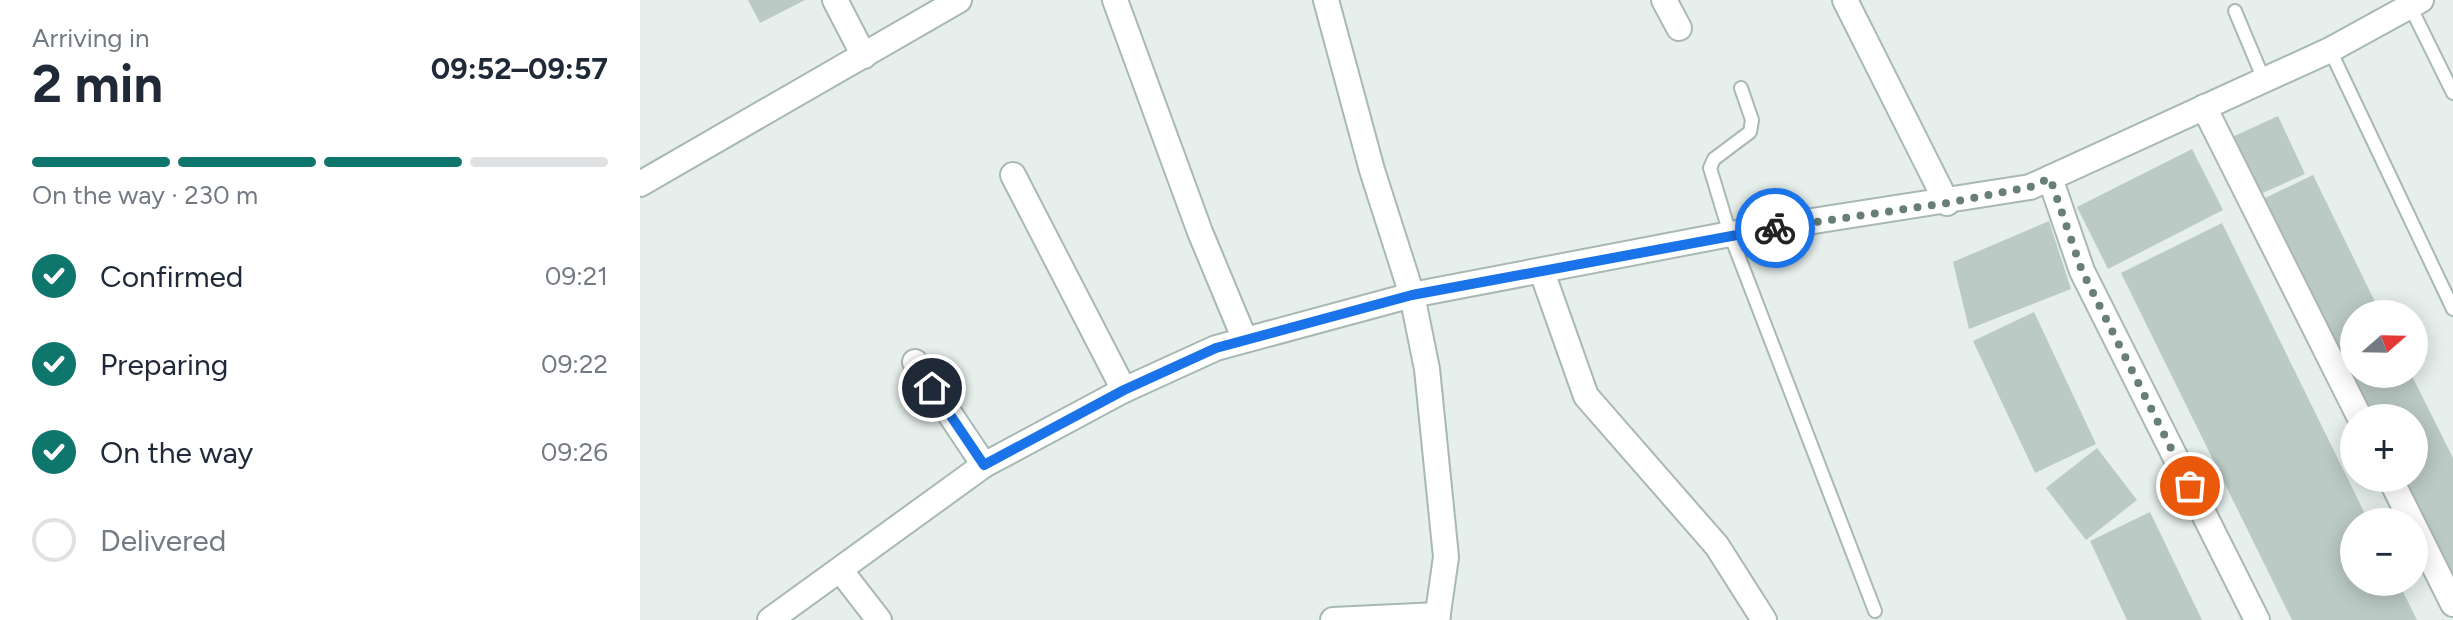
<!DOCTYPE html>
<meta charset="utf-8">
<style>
:root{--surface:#fff;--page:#f2f2f3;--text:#1f2937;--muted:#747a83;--line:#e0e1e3;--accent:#0f766e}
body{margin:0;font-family:Figtree,sans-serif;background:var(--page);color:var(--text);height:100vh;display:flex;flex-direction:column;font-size:30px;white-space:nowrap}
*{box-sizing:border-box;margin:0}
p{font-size:26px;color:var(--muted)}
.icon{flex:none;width:44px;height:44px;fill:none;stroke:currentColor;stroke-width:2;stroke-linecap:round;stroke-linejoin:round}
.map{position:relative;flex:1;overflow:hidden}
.panel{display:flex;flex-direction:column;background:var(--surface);width:640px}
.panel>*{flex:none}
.needle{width:52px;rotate:70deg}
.fabs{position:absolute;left:1700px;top:300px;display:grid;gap:16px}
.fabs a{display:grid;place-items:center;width:88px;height:88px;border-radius:50%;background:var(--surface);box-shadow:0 4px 20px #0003;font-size:40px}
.pin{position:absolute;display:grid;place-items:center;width:68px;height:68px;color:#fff;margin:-34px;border:4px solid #fff;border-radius:50%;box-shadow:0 2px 8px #0007}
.courier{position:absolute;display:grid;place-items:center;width:80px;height:80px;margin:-40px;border:6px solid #1a73e8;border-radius:50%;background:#fff;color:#222;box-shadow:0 2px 10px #0007}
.head em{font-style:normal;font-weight:700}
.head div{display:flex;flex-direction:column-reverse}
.head{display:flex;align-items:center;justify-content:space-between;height:136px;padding:0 32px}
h1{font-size:52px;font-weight:700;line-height:60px}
.bar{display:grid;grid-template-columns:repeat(4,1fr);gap:12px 8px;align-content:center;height:96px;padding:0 32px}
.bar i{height:10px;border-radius:6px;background:var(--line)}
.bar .current{background:var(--accent)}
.bar p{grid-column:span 4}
ol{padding:0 32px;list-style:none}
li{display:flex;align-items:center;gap:24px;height:88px}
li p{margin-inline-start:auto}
li .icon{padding:8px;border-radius:50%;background:var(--accent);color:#fff;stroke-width:4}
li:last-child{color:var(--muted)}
li i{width:44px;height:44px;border:4px solid var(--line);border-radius:50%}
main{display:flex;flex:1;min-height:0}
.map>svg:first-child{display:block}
.building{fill:#bbcac4}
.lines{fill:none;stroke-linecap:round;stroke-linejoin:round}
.service-casing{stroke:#a8b8b2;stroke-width:16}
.minor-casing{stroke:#a8b8b2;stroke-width:28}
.tertiary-casing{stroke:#a8b8b2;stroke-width:28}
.service{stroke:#fff;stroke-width:12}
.minor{stroke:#fff;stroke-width:24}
.tertiary{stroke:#fff;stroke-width:24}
.done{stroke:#687f78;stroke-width:8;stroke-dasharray:0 14.4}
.route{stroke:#1a73e8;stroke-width:10}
</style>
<main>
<section class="panel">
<div class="head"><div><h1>2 min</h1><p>Arriving in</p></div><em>09:52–09:57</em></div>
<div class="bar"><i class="current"></i><i class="current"></i><i class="current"></i><i></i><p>On the way · 230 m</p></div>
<ol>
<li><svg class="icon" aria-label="check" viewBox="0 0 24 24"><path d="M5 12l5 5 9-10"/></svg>Confirmed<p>09:21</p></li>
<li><svg class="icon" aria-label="check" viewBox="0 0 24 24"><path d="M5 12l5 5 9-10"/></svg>Preparing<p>09:22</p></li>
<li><svg class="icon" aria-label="check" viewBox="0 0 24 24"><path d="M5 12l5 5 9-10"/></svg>On the way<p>09:26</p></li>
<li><i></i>Delivered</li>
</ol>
</section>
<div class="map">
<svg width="1813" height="620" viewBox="0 0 1813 620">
<rect width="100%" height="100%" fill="#e6efeb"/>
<!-- building -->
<g class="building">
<polygon points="108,0 165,0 120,23"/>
<polygon points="1638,116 1665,174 1616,196 1590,138"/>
<polygon points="1552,149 1583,210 1468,269 1437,207"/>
<polygon points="1673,175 1741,314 1714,314 1714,374 1771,374 1813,458 1813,583 1761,478 1774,478 1774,418 1731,418 1623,199"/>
<polygon points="1409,221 1431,289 1329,329 1313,262"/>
<polygon points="1582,223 1729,522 1714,522 1714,582 1758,582 1777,620 1652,620 1481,273"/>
<polygon points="1394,312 1456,444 1395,473 1333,341"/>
<polygon points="1457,448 1497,500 1446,540 1406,488"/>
<polygon points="1510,512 1562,620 1487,620 1450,541"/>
</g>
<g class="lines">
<defs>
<g id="service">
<polyline points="1770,6 1813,93"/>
<polyline points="1595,11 1624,80"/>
<polyline points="1690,50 1813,309"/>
<polyline points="1101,88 1112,120 1110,132 1074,159 1070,168 1090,234 1235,611"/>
</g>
<g id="minor">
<polyline points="195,0 224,56"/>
<polyline points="475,0 560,232 605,340"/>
<polyline points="1024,0 1039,28"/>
<polyline points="1564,107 1720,418"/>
<polyline points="373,175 484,390"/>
<polyline points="1410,178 1442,271 1617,620"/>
<polyline points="902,272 946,396 1077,546 1124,620"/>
<polyline points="275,362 344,465"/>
<polyline points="1750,478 1772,522"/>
<polyline points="1774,526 1813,604"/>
<polyline points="201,571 239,620"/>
<polyline points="693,620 798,615"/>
</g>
<g id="tertiary">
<polyline points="686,0 732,170 772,295 787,369 806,557 797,620"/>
<polyline points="1205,0 1307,203"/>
<polyline points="0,184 319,0"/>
<polyline points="130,620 344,465 484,390 576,348 772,295 1090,234 1390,187 1690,50 1781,0"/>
</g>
</defs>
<!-- service casing -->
<use href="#service" class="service-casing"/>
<!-- minor casing -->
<use href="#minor" class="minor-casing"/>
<!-- tertiary casing -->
<use href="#tertiary" class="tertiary-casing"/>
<!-- service -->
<use href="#service" class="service"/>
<!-- minor -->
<use href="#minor" class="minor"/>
<!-- tertiary -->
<use href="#tertiary" class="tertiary"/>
</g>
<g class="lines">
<!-- done -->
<polyline class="done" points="1135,228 1307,203 1390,187 1410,178 1442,271 1550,486"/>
<!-- route -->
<polyline class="route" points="292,388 344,465 484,390 576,348 772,295 1135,228"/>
</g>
</svg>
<div class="fabs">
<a><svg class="needle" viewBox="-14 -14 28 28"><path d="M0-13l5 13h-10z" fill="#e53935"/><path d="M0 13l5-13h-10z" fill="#747a83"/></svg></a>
<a>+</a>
<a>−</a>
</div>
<div class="pin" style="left:1550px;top:486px;background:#ea580c"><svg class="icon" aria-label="bag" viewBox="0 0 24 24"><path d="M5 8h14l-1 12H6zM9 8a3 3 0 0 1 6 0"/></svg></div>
<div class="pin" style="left:292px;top:388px;background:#1f2937"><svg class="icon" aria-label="home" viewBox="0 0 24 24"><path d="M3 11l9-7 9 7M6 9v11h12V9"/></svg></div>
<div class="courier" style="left:1135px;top:228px"><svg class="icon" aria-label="bike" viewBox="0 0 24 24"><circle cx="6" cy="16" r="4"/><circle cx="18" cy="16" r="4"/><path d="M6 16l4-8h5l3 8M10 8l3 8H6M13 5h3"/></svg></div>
</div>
</main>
